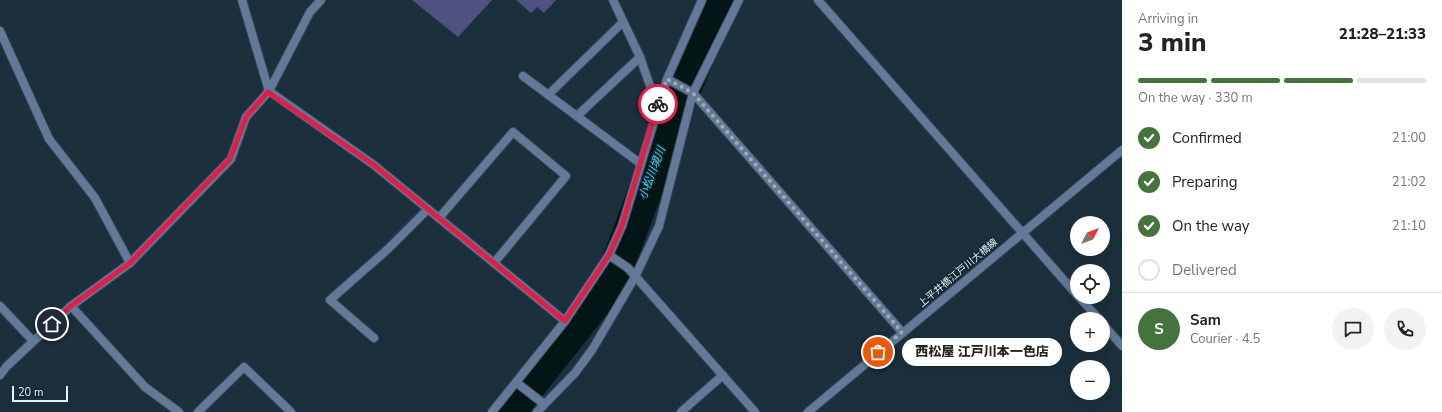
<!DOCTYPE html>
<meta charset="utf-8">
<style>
:root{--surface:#fff;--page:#f2f2f2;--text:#222;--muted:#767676;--line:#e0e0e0;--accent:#45723d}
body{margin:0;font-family:"Nunito Sans","Noto Sans JP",sans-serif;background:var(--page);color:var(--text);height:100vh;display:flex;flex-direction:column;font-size:15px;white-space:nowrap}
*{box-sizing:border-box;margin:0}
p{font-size:13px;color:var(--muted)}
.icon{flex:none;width:22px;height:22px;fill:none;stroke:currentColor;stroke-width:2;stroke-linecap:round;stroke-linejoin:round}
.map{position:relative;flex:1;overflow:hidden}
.drawer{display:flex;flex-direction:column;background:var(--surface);width:320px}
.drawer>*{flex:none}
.needle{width:26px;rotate:48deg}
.controls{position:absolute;left:1070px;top:216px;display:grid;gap:8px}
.controls a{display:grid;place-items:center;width:40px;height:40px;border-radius:50%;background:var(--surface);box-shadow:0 4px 16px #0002;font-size:20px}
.scale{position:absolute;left:12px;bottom:10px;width:56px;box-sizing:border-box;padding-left:4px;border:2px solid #e5f1fa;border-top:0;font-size:11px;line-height:14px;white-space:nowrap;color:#e5f1fa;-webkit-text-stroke:3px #112532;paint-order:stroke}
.pin{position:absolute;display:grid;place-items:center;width:34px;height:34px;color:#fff;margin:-17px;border:2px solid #fff;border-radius:50%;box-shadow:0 1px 4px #0007}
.courier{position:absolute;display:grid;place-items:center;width:40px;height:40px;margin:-20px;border:3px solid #e11d48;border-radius:50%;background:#fff;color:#222;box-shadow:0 1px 5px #0007}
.bubble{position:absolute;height:28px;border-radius:14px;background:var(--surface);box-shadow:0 4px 16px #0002;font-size:13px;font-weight:800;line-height:28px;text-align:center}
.head em{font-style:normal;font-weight:800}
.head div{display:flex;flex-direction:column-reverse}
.head{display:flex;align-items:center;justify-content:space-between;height:68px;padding:0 16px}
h1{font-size:26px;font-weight:800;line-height:30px}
.bar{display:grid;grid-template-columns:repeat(4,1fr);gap:6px 4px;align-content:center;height:48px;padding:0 16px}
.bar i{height:5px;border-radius:3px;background:var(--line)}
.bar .selected{background:var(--accent)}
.bar p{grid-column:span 4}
.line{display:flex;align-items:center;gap:10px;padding:0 16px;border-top:1px solid var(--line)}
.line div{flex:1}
.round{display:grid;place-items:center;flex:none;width:42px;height:42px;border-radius:21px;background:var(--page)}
ol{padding:0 16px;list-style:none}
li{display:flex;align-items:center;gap:12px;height:44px}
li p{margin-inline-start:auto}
li .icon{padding:4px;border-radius:50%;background:var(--accent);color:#fff;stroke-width:4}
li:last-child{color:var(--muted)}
li i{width:22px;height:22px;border:2px solid var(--line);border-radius:50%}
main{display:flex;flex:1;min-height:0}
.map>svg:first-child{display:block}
.green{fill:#4d5280}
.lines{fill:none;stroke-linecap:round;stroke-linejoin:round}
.river{stroke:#041516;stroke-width:34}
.service-casing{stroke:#374a57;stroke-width:10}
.minor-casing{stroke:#374a57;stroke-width:10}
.tertiary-casing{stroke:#374a57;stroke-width:10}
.service{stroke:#647898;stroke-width:8}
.minor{stroke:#647898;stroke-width:8}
.tertiary{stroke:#647898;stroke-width:8}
.done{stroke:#9eadb8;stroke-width:4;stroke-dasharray:0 7.2}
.route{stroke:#e11d48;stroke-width:5}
.labels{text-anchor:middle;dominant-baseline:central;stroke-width:3;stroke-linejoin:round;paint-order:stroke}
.street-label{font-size:10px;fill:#e5f1fa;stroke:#112532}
.water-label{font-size:11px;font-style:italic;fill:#49dde4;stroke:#112532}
</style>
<main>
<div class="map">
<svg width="1122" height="412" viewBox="0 0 1122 412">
<rect width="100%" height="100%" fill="#1b2f3d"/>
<!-- green -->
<g class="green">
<polygon points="412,0 492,0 458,37"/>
<polygon points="516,0 556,0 544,13 537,7 531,13"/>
</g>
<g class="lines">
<!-- river -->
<polyline class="river" points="508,412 611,282 675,111 721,0"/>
<defs>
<g id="service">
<polyline points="613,0 640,57 657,106"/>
<polyline points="523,76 641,164"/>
<polyline points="667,79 693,93 902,332"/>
<polyline points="548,95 623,22"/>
<polyline points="577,116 640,57"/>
<polyline points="0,306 33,341"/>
<polyline points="71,306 145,387 179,412"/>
<polyline points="374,338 330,300 388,249 428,209"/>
<polyline points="198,412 244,367 291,412"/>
<polyline points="681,412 723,375"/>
</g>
<g id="minor">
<polyline points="321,0 310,12 269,91 374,165 565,321"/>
<polyline points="818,0 1077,295"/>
<polyline points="0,31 49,139 95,198 130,263"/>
<polyline points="439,218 513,132 566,176 494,263"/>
<polyline points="609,255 628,268 755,412"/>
<polyline points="1079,297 1099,319"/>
<polyline points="1103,324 1122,346"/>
<polyline points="0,375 7,366 71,306 130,263 231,159 246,117 269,91 242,0"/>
<polyline points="517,383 544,404"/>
<polyline points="492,412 565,321 609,255 622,226 667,79 702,0"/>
<polyline points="537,412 575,373 592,350 635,277 659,226 693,93 739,0"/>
</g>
<polyline id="tertiary" points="808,412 1122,150"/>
</defs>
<!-- service casing -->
<use href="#service" class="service-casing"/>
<!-- minor casing -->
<use href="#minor" class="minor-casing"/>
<!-- tertiary casing -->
<use href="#tertiary" class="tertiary-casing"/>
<!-- service -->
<use href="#service" class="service"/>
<!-- minor -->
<use href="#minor" class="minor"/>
<!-- tertiary -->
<use href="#tertiary" class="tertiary"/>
</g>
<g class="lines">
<!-- done -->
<polyline class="done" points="658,104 667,79 693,93 902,332 878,352"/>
<!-- route -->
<polyline class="route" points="52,324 71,306 130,263 230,159 246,117 268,92 374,165 565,321 609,255 622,226 658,104"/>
</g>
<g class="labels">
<!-- street labels -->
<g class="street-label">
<text transform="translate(958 273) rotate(-40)">上平井橋江戸川大橋線</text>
</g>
<!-- water labels -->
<g class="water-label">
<text transform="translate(652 173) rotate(-69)">小松川境川</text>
</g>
</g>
</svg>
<div class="controls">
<a><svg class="needle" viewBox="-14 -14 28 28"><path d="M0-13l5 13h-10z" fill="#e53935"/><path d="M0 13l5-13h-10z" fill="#767676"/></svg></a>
<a><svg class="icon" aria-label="locate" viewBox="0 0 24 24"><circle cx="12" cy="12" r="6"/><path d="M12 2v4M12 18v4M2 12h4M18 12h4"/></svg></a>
<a>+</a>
<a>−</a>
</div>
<div class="scale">20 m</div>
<div class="pin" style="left:878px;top:352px;background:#ea580c"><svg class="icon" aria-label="bag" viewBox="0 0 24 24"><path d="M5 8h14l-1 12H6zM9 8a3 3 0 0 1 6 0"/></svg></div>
<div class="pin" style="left:52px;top:324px;background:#1f2937"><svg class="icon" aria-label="home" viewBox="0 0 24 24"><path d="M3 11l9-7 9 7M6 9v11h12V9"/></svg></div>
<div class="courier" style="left:658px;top:104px"><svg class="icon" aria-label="bike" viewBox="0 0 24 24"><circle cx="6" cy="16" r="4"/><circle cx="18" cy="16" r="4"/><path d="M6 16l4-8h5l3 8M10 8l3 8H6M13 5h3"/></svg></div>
<div class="bubble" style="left:902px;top:338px;width:160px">西松屋 江戸川本一色店</div>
</div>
<section class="drawer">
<div class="head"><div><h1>3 min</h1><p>Arriving in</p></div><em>21:28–21:33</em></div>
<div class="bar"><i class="selected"></i><i class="selected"></i><i class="selected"></i><i></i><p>On the way · 330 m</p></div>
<ol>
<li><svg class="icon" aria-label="check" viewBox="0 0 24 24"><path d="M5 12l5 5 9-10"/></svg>Confirmed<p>21:00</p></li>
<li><svg class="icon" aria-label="check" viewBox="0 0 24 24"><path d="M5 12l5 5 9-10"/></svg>Preparing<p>21:02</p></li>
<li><svg class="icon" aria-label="check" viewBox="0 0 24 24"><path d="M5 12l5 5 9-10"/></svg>On the way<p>21:10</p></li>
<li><i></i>Delivered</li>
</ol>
<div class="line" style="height:72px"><b class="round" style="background:var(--accent);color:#fff">S</b><div><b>Sam</b><p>Courier · 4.5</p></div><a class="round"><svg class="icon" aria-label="chat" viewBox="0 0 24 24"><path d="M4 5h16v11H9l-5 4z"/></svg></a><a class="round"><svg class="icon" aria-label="phone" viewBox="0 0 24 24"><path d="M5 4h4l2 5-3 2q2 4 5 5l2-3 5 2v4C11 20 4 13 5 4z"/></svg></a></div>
</section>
</main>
